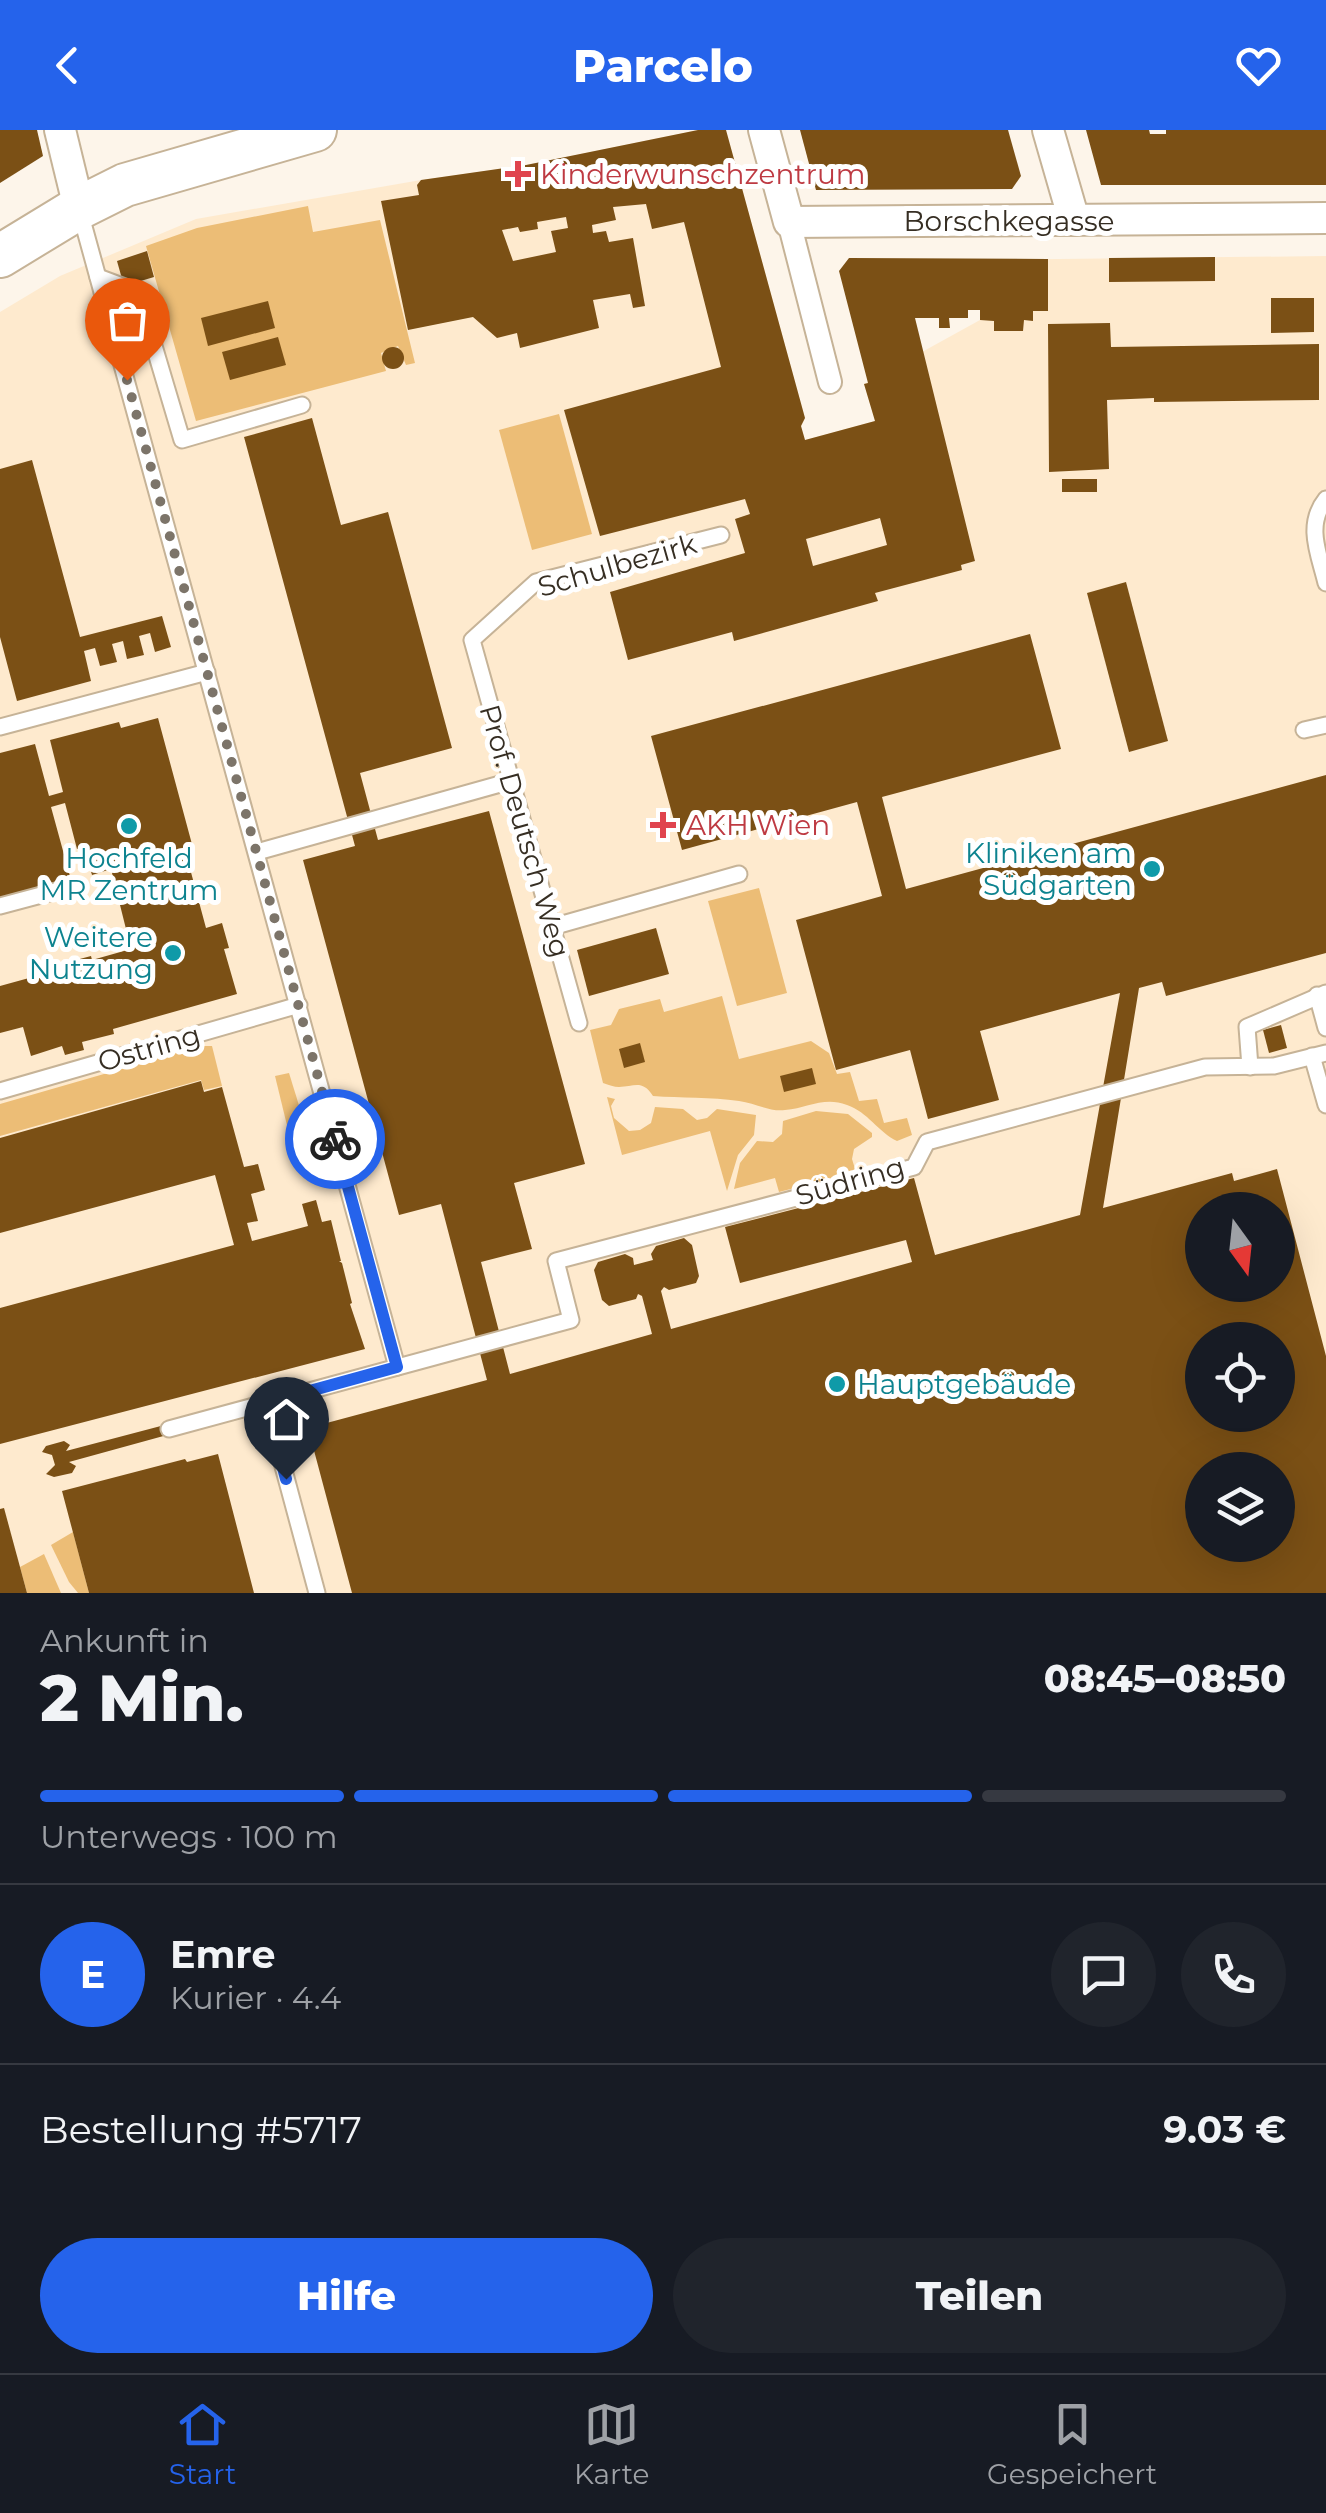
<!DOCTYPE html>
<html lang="de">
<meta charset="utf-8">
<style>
:root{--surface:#171b24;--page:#20242c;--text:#f1f3f6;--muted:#9ea1a6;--line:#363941;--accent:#2563eb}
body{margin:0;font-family:Montserrat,sans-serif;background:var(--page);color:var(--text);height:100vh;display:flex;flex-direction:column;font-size:38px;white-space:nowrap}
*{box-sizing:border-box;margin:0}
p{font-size:32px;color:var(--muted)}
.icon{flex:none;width:55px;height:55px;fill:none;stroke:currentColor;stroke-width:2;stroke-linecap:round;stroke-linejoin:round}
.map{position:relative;height:1463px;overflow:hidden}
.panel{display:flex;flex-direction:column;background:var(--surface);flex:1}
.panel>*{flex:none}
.needle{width:65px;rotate:165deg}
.fabs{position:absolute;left:1185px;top:1062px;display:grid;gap:20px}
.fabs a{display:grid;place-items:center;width:110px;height:110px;border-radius:50%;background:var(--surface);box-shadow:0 10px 40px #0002;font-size:50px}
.pin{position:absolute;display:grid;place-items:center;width:85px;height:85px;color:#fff;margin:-102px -42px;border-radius:50% 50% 50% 0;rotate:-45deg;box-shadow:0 0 10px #0007}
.pin .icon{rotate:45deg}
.courier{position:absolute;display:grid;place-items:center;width:100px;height:100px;margin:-50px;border:8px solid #2563eb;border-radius:50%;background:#fff;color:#222;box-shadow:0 2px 12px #0007}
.head em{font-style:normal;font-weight:800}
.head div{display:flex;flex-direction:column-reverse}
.head{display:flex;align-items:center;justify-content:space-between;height:170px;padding:0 40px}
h1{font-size:65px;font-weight:800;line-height:75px}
.bar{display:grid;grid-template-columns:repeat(4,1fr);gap:15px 10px;align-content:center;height:120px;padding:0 40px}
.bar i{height:12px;border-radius:8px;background:var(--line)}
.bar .active{background:var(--accent)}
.bar p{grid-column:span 4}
.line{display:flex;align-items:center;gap:25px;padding:0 40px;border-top:2px solid var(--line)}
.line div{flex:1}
.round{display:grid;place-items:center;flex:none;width:105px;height:105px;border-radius:52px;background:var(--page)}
.cta{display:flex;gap:20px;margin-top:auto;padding:20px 40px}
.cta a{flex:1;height:115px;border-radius:60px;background:var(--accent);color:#fff;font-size:40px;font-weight:800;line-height:115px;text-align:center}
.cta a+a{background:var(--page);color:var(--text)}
header{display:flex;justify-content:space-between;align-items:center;height:130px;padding:0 40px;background:var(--accent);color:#fff;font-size:45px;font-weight:800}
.tabs{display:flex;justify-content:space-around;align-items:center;height:140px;border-top:2px solid var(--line);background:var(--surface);font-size:28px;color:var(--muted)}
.tabs a{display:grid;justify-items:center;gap:5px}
.tabs .active{color:var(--accent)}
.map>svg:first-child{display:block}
.built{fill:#feeace;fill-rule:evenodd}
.green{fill:#ecbd76}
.building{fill:#7b5015;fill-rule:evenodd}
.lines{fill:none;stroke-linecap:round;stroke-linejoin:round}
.service-casing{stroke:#c6b397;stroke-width:19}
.pedestrian-casing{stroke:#c6b397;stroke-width:26}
.minor-casing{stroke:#c6b397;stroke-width:34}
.secondary-casing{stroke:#c6b397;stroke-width:46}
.service{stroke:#fff;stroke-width:15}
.pedestrian{stroke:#fff;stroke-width:22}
.minor{stroke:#fff;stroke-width:30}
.secondary{stroke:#fff;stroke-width:42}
.done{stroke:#7c7469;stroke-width:10;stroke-dasharray:0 18}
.route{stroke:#2563eb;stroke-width:12}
.health-dot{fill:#e0444e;stroke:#fff;stroke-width:4}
.culture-dot{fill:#0f9aa8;stroke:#fff;stroke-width:4}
.labels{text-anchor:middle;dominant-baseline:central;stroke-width:10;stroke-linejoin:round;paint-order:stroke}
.health-label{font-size:28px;fill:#be3a42;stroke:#fff;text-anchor:start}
.street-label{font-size:28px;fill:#362e23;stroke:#fff}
.culture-label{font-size:28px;fill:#0d838f;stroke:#fff;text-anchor:end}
</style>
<header><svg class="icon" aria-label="back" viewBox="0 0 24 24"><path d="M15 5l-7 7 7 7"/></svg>Parcelo<svg class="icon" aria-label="heart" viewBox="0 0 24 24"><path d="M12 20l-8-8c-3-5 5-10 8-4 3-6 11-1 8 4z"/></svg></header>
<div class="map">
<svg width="1326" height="1463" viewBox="0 0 1326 1463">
<rect width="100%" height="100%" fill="#fdf5ea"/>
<!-- built -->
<path class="built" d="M 698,0 L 726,0 L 805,288 L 801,297 L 805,310 L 875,291 L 864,254 L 980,190 L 980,130 L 1326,126 L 1326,1463 L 0,1463 L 0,182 L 60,146 L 196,89 L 421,50 L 527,35 ZM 1202,1080 L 1278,1080 L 1278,1155 L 1202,1155 ZM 1202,1210 L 1278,1210 L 1278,1285 L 1202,1285 ZM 1202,1340 L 1278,1340 L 1278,1415 L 1202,1415 Z"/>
<!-- green -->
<g class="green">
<polygon points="308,76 313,102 380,90 415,233 406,235 398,216 381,223 386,241 196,291 146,116 197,98"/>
<polygon points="559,284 592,404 532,420 499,300"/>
<polygon points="759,758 787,863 737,876 708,771"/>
<path d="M 722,866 L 739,929 L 811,911 L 829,923 L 837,944 L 850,942 L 859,971 L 877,969 L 884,993 L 907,988 L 912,1005 L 897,1011 C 878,1002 868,982 847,975 C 824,966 808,978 785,980 C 770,982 755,973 739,971 C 711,967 681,968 653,966 C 642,949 634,957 619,957 C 614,957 609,955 603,953 L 590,900 L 611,895 L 619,879 L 660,869 L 664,882 Z"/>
<polygon points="201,916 212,916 222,956 204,960 201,950 0,1006 0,974"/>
<polygon points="289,943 310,1011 292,1016 275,946"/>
<polygon points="607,967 615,969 611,976 614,988 629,1001 640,1000 651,993 655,977 683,979 697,990 707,988 717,979 756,985 754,1005 738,1025 727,1061 710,1001 622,1025"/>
<polygon points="816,981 848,984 872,1003 872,1007 854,1019 852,1029 856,1042 779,1062 775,1048 734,1059 740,1033 757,1011 773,1012 782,1004 783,991"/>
<polygon points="73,1402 89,1463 78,1463 69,1452 51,1415"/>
<polygon points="44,1424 61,1463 27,1463 20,1437"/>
</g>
<!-- building -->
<g class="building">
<polygon points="0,0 37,0 43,26 0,53"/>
<path d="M 698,0 L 726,0 L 805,288 L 801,296 L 805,310 L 875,291 L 864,254 L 868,253 L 839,141 L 849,128 L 1048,129 L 1048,181 L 1033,181 L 1033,191 L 1024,190 L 1023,201 L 994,201 L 994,191 L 980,190 L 980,180 L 968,180 L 968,188 L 949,188 L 950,198 L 939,198 L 939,188 L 915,188 L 975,431 L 961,435 L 962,440 L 875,463 L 878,471 L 734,511 L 732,502 L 628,530 L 610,462 L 745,423 L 735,389 L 750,384 L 745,369 L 600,406 L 564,280 L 721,237 L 684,92 L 652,99 L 646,74 L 613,77 L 616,90 L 592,95 L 593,103 L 606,101 L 609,112 L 633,108 L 645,176 L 633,178 L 630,164 L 593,170 L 599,198 L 520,218 L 517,203 L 497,208 L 473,187 L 408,200 L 381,71 L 419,65 L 417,55 L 421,50 L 526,35 ZM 566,87 L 568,98 L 551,101 L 556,122 L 513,131 L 502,100 L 518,97 L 520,102 L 538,99 L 537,92 ZM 880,388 L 887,415 L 813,436 L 806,409 Z"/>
<polygon points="800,0 1008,0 1021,46 1012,59 816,60"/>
<polygon points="1086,0 1149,0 1150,4 1166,4 1166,0 1326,0 1326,55 1101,55"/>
<polygon points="147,121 154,147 124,156 117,131"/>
<polygon points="1215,127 1215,151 1109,152 1109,128"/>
<polygon points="1271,168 1314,168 1314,202 1271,203"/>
<polygon points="268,171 275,198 208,216 201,188"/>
<polygon points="1110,193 1111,217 1319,214 1319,270 1154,272 1154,268 1107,270 1109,339 1049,342 1048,194"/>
<polygon points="278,207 286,235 230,250 222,222"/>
<circle cx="393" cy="228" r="11"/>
<path d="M 312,288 L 341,395 L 388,382 L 452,618 L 360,643 L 378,710 L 489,681 L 585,1034 L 514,1053 L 532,1119 L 481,1132 L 510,1244 L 652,1204 L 642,1166 L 638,1164 L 636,1169 L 609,1176 L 602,1170 L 594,1140 L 598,1132 L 625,1124 L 633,1128 L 634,1135 L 653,1130 L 651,1124 L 656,1116 L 684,1108 L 692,1115 L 699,1146 L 696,1153 L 669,1160 L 664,1157 L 661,1161 L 671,1199 L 912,1132 L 906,1110 L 740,1153 L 725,1097 L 914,1048 L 935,1125 L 1080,1085 L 1120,863 L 980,901 L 999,970 L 928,989 L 910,920 L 836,940 L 796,790 L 882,766 L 857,672 L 682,720 L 651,606 L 1030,504 L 1061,619 L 882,667 L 906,759 L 1326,645 L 1326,823 L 1166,866 L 1162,852 L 1139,858 L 1103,1078 L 1232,1043 L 1234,1051 L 1277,1039 L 1326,1226 L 1326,1463 L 352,1463 L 308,1298 L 487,1250 L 441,1074 L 399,1085 L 303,730 L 355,716 L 244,307 ZM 1202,1080 L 1278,1080 L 1278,1155 L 1202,1155 ZM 1202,1210 L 1278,1210 L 1278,1285 L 1202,1285 ZM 1202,1340 L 1278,1340 L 1278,1415 L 1202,1415 Z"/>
<polygon points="32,330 80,507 162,486 171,517 155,522 150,503 139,506 144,525 127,529 123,511 112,514 117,532 100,536 95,518 84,521 91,551 17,571 0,507 0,339"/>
<rect x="1062" y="349" width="35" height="13"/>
<polygon points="1126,452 1168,611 1129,622 1087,463"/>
<polygon points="158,588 193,718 185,720 206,798 222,793 229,818 224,819 237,864 113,899 114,904 82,912 84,920 65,925 62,916 31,926 23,897 0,903 0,856 58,840 57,835 91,826 92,830 131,819 111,739 92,745 84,717 77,719 65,673 51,677 71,750 0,769 0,623 35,614 49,666 63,662 50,610 119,592 121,598"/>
<polygon points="656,798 669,844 589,866 577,820"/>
<polygon points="1281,895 1287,918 1269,923 1263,900"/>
<polygon points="640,913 645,932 624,938 619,919"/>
<polygon points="812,938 816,954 784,962 780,946"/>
<polygon points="201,951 204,962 222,957 244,1037 258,1034 265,1060 251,1064 258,1091 247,1093 252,1111 308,1096 302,1074 316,1070 322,1092 331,1090 341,1131 339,1131 342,1133 352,1173 350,1174 365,1219 0,1314 0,1178 234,1115 215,1045 0,1103 0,1008"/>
<polygon points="176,1292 178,1302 69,1332 76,1336 72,1343 54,1347 46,1344 55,1335 52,1325 42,1322 46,1316 64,1311 70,1315 66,1321"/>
<polygon points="218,1324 254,1463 89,1463 62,1361 185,1329 187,1332"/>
<polygon points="4,1378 20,1437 27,1463 0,1463 0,1379"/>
</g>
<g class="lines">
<defs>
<g id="service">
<polyline points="80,82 397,1237"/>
<polyline points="98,147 138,162 182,310 302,275"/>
<path d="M 1326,369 C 1305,395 1319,424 1326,453"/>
<polyline points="0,597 207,542"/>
<polyline points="1304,600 1326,595"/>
<polyline points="257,722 511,651"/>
<polyline points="0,776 60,760"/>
<polyline points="552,797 739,744"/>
<polyline points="1317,865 1326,898"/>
<polyline points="579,893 472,510 536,452 721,405"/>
<polyline points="1312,926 1326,975"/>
<polyline points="1250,937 1247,897 1326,863"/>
<polyline points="0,961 299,875"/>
<polyline points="266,1273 317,1463"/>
<polyline points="169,1299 571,1190 556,1131 914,1037 927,1012 1205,937 1274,936 1326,923"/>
</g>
<polyline id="pedestrian" points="789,92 830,252"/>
<g id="minor">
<polyline points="60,0 79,78"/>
<polyline points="764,0 789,92 1326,88"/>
<polyline points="1048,0 1074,90"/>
</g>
<polyline id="secondary" points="0,126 79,78 125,55 315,0"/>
</defs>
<!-- service casing -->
<use href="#service" class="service-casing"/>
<!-- pedestrian casing -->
<use href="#pedestrian" class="pedestrian-casing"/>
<!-- minor casing -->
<use href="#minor" class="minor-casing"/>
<!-- secondary casing -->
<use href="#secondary" class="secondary-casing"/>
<!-- service -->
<use href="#service" class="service"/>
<!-- pedestrian -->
<use href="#pedestrian" class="pedestrian"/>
<!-- minor -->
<use href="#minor" class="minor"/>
<!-- secondary -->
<use href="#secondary" class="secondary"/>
</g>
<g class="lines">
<!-- done -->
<polyline class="done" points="127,250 335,1009"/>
<!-- route -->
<polyline class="route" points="286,1349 266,1273 397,1237 335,1009"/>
</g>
<!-- markers -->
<g class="health-dot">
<path d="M513 29h10v10h10v10h-10v10h-10v-10h-10v-10h10z"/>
<path d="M658 680h10v10h10v10h-10v10h-10v-10h-10v-10h10z"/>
</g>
<g class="culture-dot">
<circle cx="129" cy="696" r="10"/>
<circle cx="1152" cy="739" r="10"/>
<circle cx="173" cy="823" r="10"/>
<circle cx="837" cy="1254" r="10"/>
</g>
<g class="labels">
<!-- health labels -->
<g class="health-label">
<text x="540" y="44">Kinderwunschzentrum</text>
<text x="686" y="695">AKH Wien</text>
</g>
<!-- street labels -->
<g class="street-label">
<text x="1009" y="91">Borschkegasse</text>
<text transform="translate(617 435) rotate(-16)">Schulbezirk</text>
<text transform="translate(525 701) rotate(74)">Prof. Deutsch Weg</text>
<text transform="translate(149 918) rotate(-16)">Ostring</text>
<text transform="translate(850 1051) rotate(-16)">Südring</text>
</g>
<!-- culture labels -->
<g class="culture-label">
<text x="1132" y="723">Kliniken am<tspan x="1132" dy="32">Südgarten</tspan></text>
<text x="129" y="728" text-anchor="middle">Hochfeld<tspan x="129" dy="32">MR Zentrum</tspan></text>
<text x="153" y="807">Weitere<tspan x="153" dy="32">Nutzung</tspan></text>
<text x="857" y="1254" text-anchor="start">Hauptgebäude</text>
</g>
</g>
</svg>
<div class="fabs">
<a><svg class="needle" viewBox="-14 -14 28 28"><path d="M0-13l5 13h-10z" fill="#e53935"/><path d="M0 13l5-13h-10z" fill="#9ea1a6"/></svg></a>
<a><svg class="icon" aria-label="locate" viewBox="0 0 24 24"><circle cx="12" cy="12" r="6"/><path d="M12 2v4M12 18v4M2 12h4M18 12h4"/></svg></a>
<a><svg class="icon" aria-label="layers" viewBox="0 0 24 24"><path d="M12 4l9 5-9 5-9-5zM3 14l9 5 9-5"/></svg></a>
</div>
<div class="pin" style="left:127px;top:250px;background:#ea580c"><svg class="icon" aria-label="bag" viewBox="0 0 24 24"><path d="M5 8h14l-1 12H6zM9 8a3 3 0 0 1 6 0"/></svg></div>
<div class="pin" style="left:286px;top:1349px;background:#1f2937"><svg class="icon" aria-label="home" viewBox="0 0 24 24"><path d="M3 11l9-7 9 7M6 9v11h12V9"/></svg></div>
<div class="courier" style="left:335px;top:1009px"><svg class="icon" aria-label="bike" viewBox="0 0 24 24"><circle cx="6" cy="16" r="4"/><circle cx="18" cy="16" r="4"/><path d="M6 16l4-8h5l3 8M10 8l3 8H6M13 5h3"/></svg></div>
</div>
<section class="panel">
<div class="head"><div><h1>2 Min.</h1><p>Ankunft in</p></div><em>08:45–08:50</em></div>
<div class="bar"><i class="active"></i><i class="active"></i><i class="active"></i><i></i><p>Unterwegs · 100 m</p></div>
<div class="line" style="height:180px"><b class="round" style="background:var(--accent);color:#fff">E</b><div><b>Emre</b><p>Kurier · 4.4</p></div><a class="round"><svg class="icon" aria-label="chat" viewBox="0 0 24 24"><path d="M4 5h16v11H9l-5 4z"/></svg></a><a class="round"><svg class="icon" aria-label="phone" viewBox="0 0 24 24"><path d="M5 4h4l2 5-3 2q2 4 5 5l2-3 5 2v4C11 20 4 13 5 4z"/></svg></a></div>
<div class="line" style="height:130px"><div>Bestellung #5717</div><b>9.03 €</b></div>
<div class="cta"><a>Hilfe</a><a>Teilen</a></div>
</section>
<nav class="tabs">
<a class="active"><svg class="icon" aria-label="home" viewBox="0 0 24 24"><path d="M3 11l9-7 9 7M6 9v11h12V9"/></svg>Start</a>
<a><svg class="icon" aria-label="map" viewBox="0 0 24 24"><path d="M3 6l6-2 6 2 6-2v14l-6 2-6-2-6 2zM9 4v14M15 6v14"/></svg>Karte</a>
<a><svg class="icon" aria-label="saved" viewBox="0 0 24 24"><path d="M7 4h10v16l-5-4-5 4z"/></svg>Gespeichert</a>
</nav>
